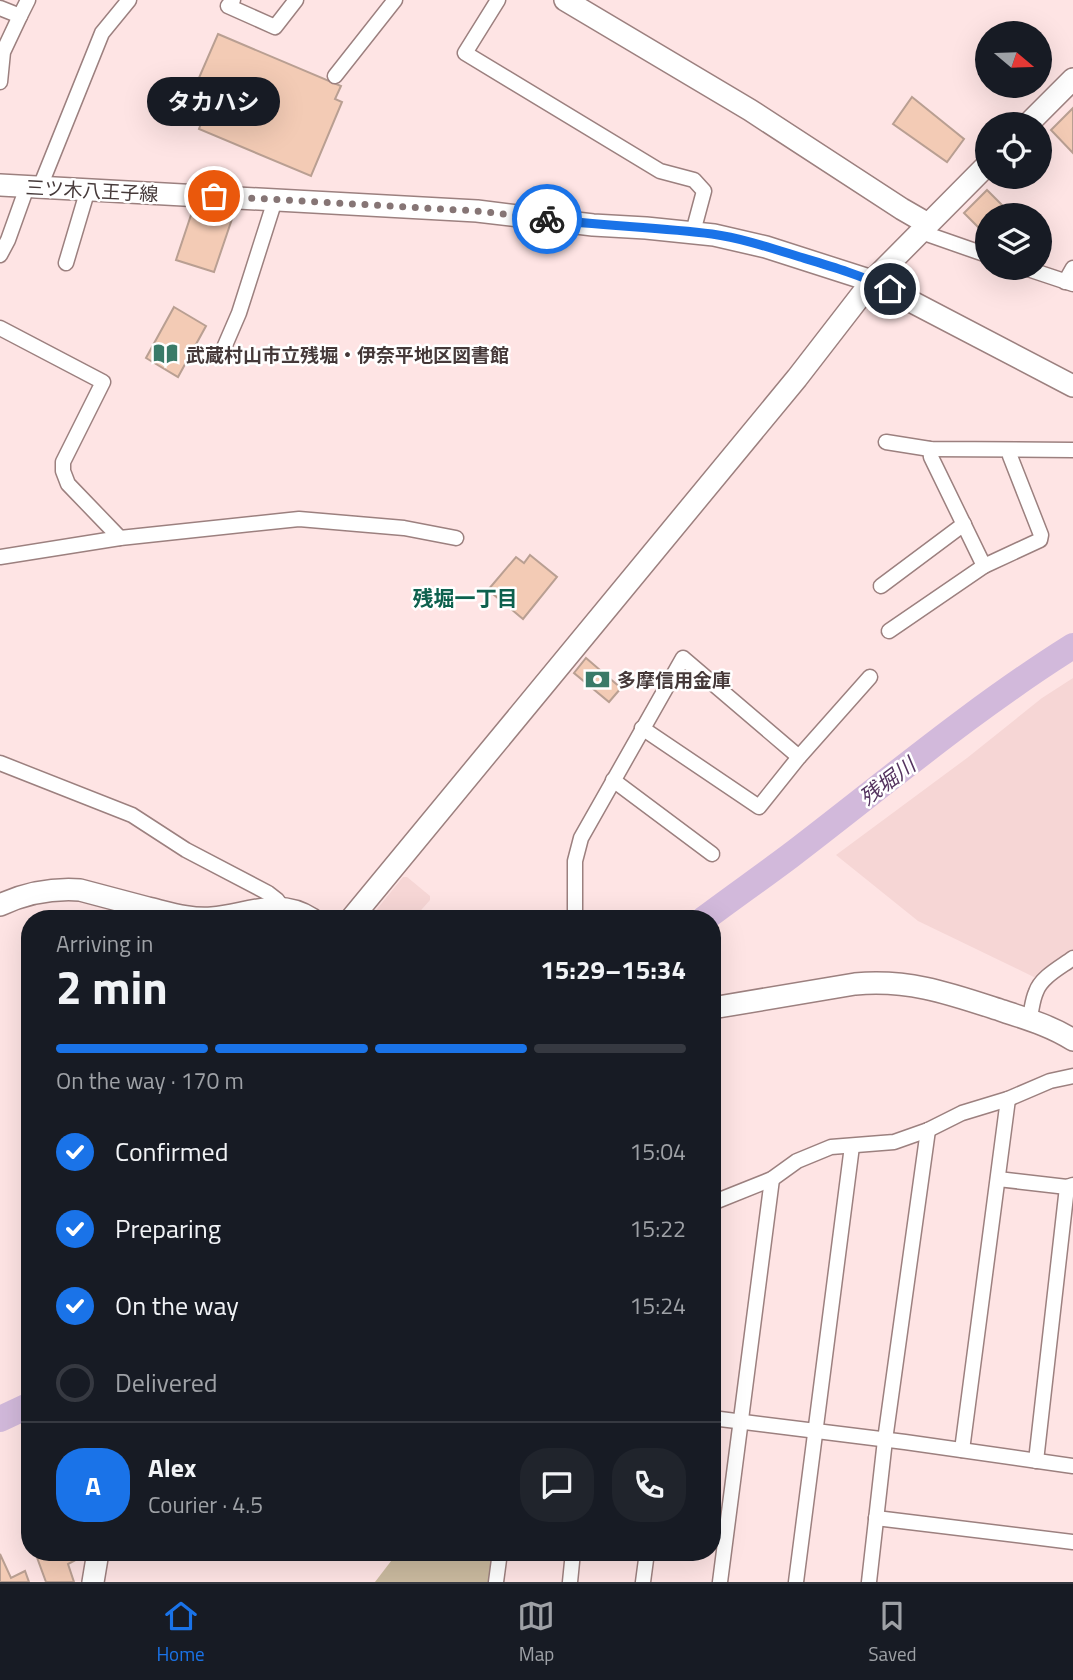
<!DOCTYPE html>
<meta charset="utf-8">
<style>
:root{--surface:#171b24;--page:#20242c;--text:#f1f3f6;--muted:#9ea1a6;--line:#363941;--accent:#1a73e8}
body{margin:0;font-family:"Titillium Web","Noto Sans JP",sans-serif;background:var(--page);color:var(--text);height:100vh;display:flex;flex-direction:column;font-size:26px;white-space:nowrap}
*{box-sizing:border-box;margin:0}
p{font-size:23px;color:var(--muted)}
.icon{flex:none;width:38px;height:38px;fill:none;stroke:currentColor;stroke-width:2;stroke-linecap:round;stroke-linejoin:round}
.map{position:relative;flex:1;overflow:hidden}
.sheet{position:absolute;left:21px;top:910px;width:700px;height:651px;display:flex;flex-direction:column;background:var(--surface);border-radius:28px;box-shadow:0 7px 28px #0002}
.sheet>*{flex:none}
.needle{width:46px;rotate:109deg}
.buttons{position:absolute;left:975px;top:21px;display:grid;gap:14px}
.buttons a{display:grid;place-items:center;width:77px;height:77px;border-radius:50%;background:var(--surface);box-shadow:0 7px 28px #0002;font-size:35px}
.pin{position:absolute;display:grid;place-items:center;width:60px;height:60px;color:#fff;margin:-30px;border:4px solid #fff;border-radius:50%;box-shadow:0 2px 7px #0007}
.courier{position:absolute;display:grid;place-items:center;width:70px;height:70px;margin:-35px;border:5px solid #1a73e8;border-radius:50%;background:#fff;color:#222;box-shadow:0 2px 9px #0007}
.bubble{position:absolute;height:49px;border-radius:24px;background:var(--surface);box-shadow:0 7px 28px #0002;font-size:23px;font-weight:700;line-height:49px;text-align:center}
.head em{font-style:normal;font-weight:700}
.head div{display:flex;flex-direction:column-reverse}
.head{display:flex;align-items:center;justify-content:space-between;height:119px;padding:0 35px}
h1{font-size:46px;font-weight:700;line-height:52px}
.bar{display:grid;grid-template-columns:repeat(4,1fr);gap:10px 7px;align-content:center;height:84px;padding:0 35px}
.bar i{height:9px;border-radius:5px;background:var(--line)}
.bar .active{background:var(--accent)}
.bar p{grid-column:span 4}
.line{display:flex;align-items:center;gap:18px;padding:0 35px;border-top:2px solid var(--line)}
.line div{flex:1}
.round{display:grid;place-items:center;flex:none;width:74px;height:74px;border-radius:28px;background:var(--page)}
ol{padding:0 35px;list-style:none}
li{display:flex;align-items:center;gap:21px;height:77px}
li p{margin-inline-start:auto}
li .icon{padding:7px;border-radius:50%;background:var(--accent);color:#fff;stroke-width:4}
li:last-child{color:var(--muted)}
li i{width:38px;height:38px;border:4px solid var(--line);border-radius:50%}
.tabs{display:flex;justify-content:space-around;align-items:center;height:98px;border-top:2px solid var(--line);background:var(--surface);font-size:19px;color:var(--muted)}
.tabs a{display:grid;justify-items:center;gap:4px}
.tabs .active{color:var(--accent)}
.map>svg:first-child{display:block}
.built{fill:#f6d6d5}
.green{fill:#caba9f}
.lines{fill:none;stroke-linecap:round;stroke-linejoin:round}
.river{stroke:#d2b9db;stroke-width:26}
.building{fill:#f3cbb5;stroke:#b99f92;stroke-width:2}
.street-casing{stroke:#9c807f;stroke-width:17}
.secondary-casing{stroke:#9c807f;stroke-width:24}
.street{stroke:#fff;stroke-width:14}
.secondary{stroke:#fff;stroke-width:21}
.done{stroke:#867575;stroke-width:7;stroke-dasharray:0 12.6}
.route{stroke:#1a73e8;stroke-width:9}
.labels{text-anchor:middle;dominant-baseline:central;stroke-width:5;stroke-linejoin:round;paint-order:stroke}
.street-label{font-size:19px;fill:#453939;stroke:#fff}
.poi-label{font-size:19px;font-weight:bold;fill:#453939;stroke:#fff;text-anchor:start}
.neighbourhood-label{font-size:21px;font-weight:bold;fill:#0d614e;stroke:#fff}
.water-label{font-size:21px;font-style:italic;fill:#54335f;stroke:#fff}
</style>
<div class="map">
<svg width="1073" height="1582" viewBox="0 0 1073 1582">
<rect width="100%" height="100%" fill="#fee4e4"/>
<!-- built -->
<g class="built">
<polygon points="1073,678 1073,953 1038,979 918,921 836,855 967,758 1042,698"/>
<polygon points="403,877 407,877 430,896 430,900 415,917 417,919 369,919"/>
</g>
<!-- green -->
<polygon class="green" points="398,1552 498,1552 494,1582 375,1582"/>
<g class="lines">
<!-- river -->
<g class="river">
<path d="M 704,919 C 732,898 762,877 790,856 C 883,785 974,708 1073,646"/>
<polyline points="0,1419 30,1405"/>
</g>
</g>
<!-- building -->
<g class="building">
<polygon points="218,34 341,86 335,99 342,102 311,176 199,129 203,118 185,110"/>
<polygon points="912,97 964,139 947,162 893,124"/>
<polygon points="1073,108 1073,153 1051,130"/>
<polygon points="987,190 1012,215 987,215 987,236 964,213"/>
<polygon points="202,207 233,216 214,272 176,260 192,212 200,215"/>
<polygon points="174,307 206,326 178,377 146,358"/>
<polygon points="530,555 557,577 523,619 488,590 516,557 524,563"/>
<polygon points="586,658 621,688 609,702 574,673"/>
<polygon points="35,1552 82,1552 83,1556 68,1564 74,1582 46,1582"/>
<polygon points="0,1554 11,1578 25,1571 29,1582 0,1582"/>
</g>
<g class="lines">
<defs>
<g id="street">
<polyline points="233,0 228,6 275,27 296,0"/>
<polyline points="498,0 465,53 660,171 694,180 704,191 693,232"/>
<polyline points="0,8 20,16 3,52 0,82"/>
<polyline points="20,16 28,0"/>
<polyline points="335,76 395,0"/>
<polyline points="40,187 102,33 129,0"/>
<polyline points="921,232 987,255"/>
<polyline points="0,255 8,240 27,187"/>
<polyline points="66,263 88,189"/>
<polyline points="1025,268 1073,284"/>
<polyline points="1065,282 1073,268"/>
<polyline points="0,328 103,382 63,462 63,471 68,484 120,538"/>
<polyline points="220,357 239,313 275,200"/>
<polyline points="886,442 930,449 1073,450"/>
<polyline points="930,449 931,457 984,566 1040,540 1041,535 1010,456 1011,450"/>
<polyline points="0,557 120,538 299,519 404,528 456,538"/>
<polyline points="881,586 964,524"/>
<polyline points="889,631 984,566"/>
<polyline points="642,728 759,807 799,757 870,677"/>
<polyline points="0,763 132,815 186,850 268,893 277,900 283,908"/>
<polyline points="613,780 712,854"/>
<polyline points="575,919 575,861 581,838 683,658 799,757"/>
<path d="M 1029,1020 C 1032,1010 1032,1001 1036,992 C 1041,977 1061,967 1073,958"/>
<polyline points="998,1179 1067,1187 1073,1185"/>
<polyline points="712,1203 772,1179 797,1161 831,1147 894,1142 928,1130 962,1113 1008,1099 1050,1081 1073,1076"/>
<polyline points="712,1418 905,1442 1073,1466"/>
<polyline points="962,1450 1008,1099"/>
<polyline points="1036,1461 1067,1187"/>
<polyline points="876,1518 1073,1542"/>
<polyline points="496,1582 500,1552"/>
<polyline points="570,1582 573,1552"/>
<polyline points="643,1582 647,1552"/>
<polyline points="720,1582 772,1179"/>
<polyline points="796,1582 852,1146"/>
<polyline points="869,1582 885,1440 928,1130"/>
</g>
<g id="secondary">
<polyline points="565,0 750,110 902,209 928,224"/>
<polyline points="1028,124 1073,79"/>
<polyline points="0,185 477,211 593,225 646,228 714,235 766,247 872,281 1073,386"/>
<path d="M 0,905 C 26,893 52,888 80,890 C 103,896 126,902 148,908 C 169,913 191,920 212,918 C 247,915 278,897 312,919"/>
<polyline points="351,919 797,378 872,281 987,165"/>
<path d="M 712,1008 L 855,984 C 911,979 951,994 1003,1011 C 1027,1019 1051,1026 1073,1040"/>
<polyline points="93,1582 98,1552"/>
</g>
</defs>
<!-- street casing -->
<use href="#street" class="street-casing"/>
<!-- secondary casing -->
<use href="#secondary" class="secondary-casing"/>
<!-- street -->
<use href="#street" class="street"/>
<!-- secondary -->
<use href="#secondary" class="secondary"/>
</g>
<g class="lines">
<!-- done -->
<polyline class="done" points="214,196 477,211 547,219"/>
<!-- route -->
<path class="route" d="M 547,219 C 602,226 657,227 712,234 C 741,238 771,248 800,257 C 830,266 861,275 890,289"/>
</g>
<!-- icons -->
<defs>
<symbol id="library-bare" viewBox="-9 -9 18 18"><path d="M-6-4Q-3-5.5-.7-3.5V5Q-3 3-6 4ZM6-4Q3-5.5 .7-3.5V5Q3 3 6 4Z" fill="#3a7a68" stroke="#fff" stroke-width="2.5" paint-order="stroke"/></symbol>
<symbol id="bank-bare" viewBox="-9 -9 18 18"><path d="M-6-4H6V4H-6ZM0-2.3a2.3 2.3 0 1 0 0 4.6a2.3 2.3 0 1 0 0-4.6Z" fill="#3a7a68" stroke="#fff" stroke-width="2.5" paint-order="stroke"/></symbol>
</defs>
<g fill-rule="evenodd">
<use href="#library-bare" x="148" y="336" width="35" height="35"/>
<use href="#bank-bare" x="580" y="662" width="35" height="35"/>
</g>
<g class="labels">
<!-- street labels -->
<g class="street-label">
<text transform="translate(92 190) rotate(3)">三ツ木八王子線</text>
</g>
<!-- poi labels -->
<g class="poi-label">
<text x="186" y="354">武蔵村山市立残堀・伊奈平地区図書館</text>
<text x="617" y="679">多摩信用金庫</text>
</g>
<!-- neighbourhood labels -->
<g class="neighbourhood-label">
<text x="465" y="598">残堀一丁目</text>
</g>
<!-- water labels -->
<g class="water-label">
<text transform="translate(887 781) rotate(-37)">残堀川</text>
</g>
</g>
</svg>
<div class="buttons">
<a><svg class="needle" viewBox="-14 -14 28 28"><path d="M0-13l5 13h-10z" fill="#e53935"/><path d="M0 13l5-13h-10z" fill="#9ea1a6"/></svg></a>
<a><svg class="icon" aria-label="locate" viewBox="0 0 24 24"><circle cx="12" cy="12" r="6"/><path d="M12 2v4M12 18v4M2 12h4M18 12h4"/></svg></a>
<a><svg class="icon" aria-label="layers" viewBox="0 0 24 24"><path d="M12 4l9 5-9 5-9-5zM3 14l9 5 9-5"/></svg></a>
</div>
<div class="pin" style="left:214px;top:196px;background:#ea580c"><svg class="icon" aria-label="bag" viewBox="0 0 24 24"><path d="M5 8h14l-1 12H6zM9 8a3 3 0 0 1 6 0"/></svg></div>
<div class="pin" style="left:890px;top:289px;background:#1f2937"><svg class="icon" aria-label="home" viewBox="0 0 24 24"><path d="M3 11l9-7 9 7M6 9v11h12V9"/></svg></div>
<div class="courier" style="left:547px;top:219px"><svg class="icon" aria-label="bike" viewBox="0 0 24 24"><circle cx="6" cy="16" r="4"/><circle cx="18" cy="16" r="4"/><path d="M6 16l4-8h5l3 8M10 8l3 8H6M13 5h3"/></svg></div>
<div class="bubble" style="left:147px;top:77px;width:133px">タカハシ</div>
<section class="sheet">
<div class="head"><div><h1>2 min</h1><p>Arriving in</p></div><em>15:29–15:34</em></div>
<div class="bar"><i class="active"></i><i class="active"></i><i class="active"></i><i></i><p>On the way · 170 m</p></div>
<ol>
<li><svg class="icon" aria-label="check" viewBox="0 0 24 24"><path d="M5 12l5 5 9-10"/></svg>Confirmed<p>15:04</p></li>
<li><svg class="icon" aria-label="check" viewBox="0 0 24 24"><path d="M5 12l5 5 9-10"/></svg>Preparing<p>15:22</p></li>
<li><svg class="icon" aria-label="check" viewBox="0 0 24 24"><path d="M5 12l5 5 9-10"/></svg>On the way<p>15:24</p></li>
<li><i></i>Delivered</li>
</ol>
<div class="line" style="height:126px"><b class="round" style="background:var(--accent);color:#fff">A</b><div><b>Alex</b><p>Courier · 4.5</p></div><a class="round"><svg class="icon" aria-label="chat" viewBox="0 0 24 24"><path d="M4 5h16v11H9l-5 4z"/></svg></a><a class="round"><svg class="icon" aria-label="phone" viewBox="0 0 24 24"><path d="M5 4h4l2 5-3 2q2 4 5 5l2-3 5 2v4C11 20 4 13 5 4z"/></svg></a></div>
</section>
</div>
<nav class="tabs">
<a class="active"><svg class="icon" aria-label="home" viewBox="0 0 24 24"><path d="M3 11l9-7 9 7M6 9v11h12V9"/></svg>Home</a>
<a><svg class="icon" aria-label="map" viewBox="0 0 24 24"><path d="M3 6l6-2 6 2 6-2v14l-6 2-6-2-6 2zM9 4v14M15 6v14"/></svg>Map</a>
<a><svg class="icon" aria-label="saved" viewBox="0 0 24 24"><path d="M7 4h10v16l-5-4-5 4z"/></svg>Saved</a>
</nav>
